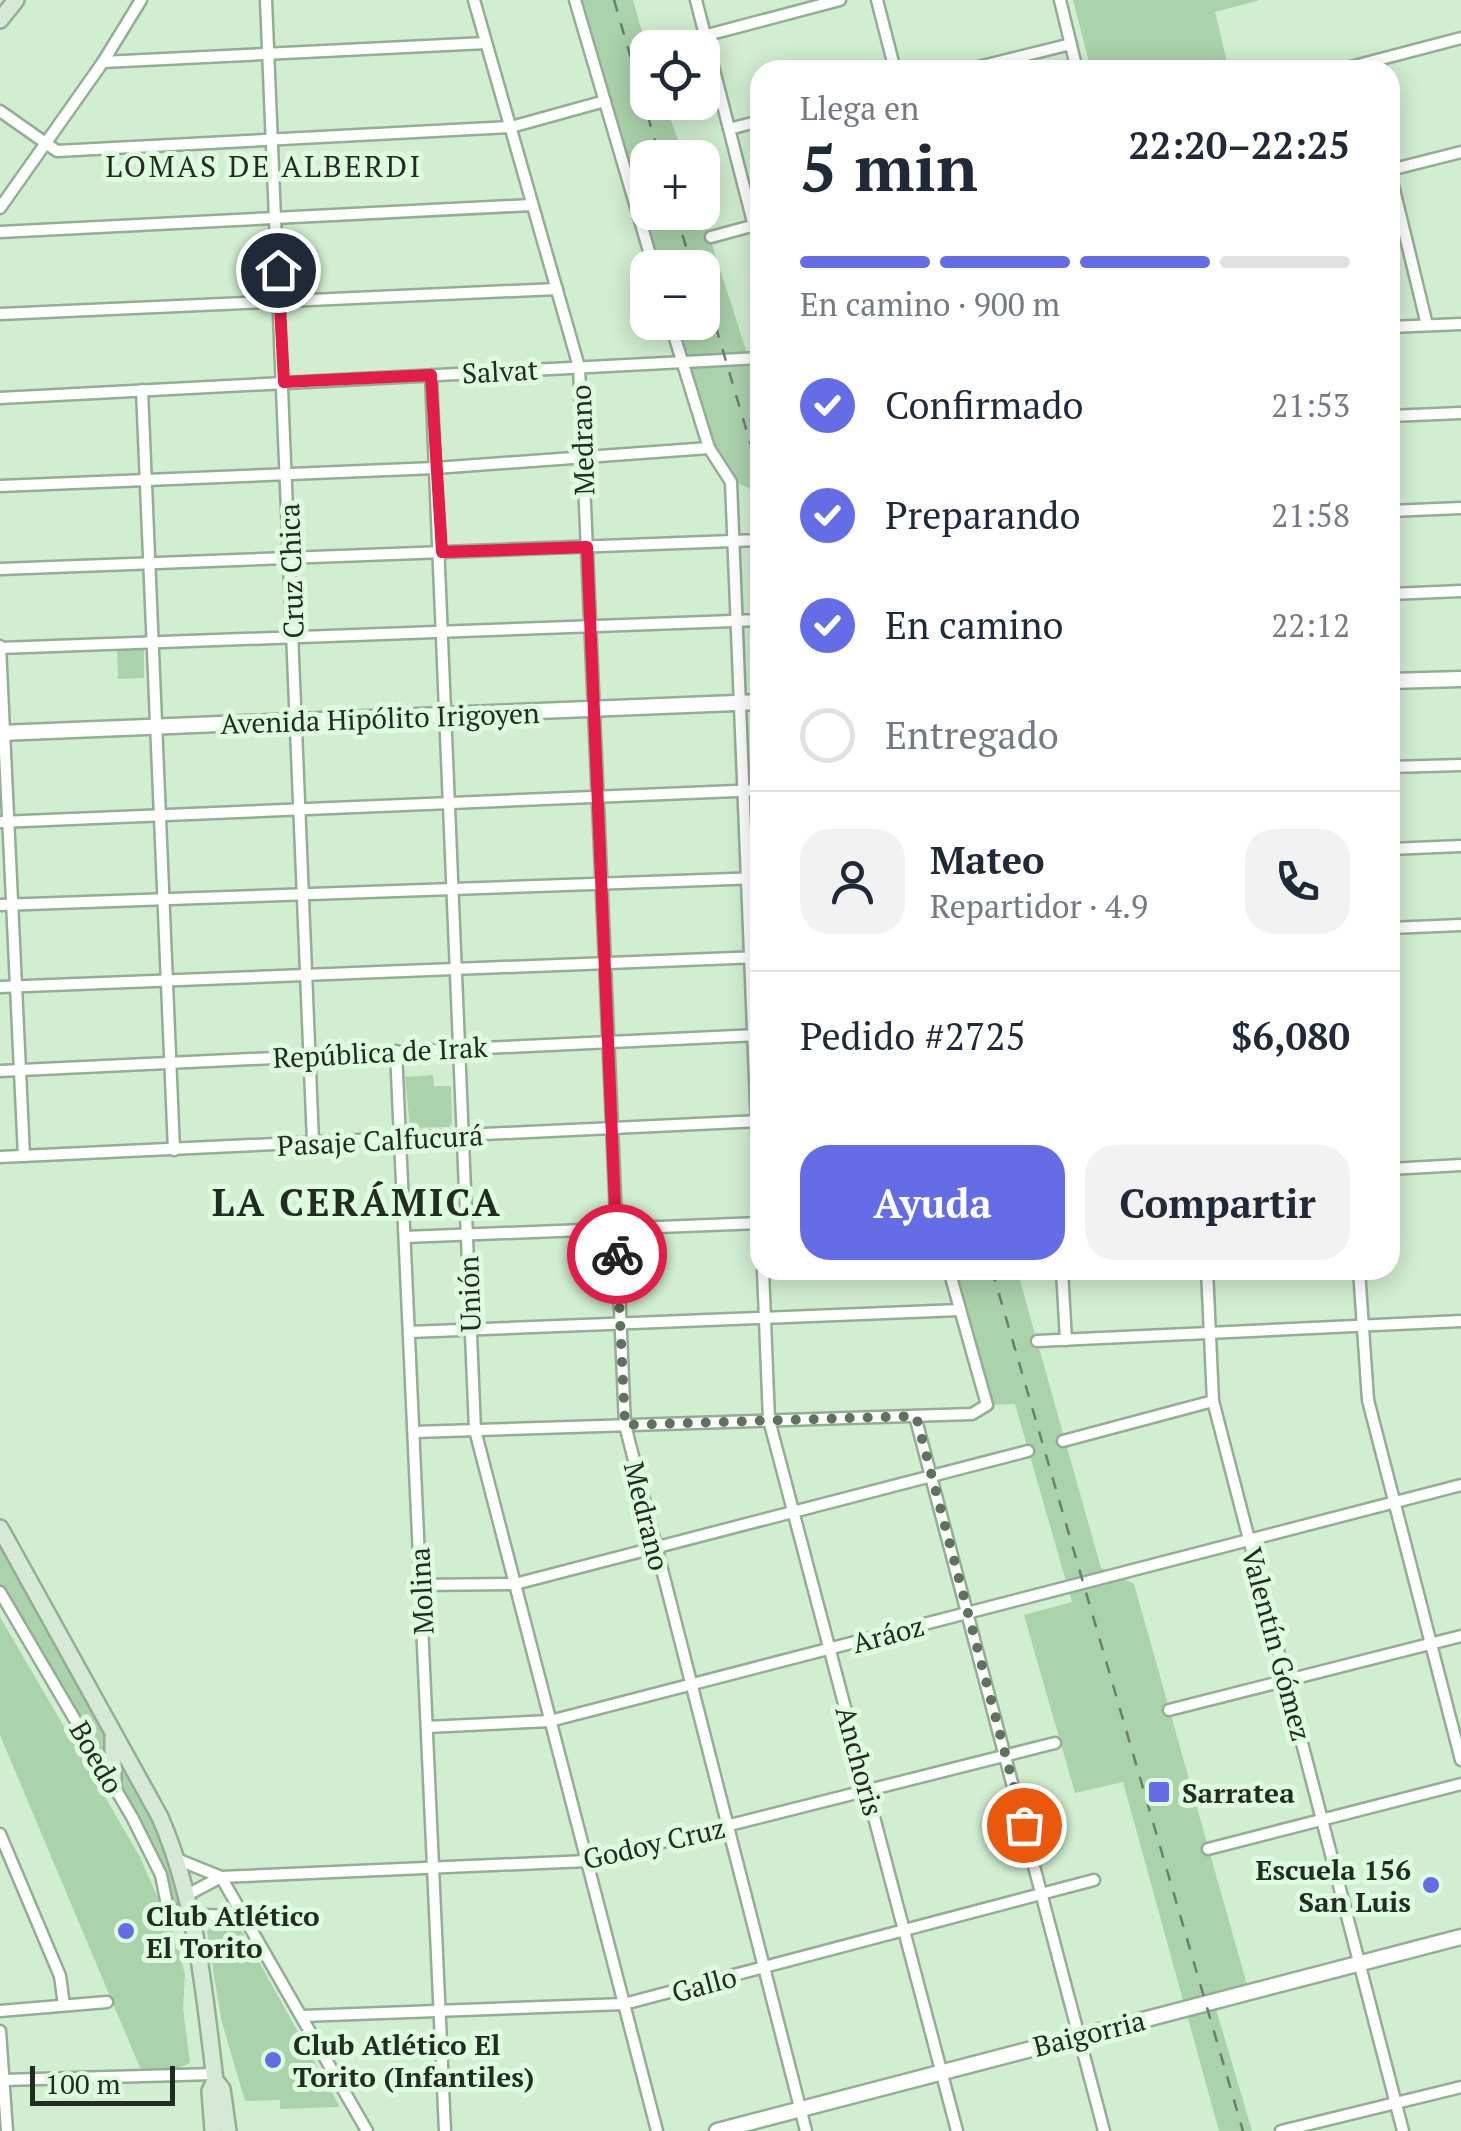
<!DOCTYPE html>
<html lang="es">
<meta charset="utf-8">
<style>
:root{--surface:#fff;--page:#f2f2f3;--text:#1f2937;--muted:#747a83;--line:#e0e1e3;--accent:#656de6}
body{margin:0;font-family:"PT Serif",serif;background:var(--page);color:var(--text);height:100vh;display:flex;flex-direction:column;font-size:38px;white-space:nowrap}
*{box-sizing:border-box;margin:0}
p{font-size:32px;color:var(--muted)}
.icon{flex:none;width:55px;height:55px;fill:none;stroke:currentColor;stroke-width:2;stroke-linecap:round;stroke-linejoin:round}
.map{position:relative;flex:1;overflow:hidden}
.panel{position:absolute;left:750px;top:60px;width:650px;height:1220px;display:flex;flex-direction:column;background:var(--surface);border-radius:30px;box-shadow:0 5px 25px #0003}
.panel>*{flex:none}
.buttons{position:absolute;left:630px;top:30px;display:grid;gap:20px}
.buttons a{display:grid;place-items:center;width:90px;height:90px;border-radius:20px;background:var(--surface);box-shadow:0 5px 25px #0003;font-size:50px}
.scale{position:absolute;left:30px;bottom:25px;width:145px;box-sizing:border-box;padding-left:10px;border:5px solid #222d22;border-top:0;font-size:28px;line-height:35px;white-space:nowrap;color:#222d22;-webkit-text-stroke:8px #defbdf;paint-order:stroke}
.pin{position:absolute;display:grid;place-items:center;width:85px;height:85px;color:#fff;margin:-42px;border:5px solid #fff;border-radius:50%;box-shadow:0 2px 10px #0007}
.courier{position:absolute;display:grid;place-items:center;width:100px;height:100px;margin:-50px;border:8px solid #e11d48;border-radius:50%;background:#fff;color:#222;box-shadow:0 2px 12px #0007}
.headline em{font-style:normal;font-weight:600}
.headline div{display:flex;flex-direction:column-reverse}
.headline{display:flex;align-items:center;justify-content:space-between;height:170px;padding:0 50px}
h1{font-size:65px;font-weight:600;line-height:75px}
.bar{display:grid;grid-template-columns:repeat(4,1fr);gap:15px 10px;align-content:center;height:120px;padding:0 50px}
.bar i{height:12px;border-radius:8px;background:var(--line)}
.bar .active{background:var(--accent)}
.bar p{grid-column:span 4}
.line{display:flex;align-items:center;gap:25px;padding:0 50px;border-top:2px solid var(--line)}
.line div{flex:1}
.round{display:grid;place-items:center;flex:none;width:105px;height:105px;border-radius:30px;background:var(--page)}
ol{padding:0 50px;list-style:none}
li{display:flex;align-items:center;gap:30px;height:110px}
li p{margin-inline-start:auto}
li .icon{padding:10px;border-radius:50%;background:var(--accent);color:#fff;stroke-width:4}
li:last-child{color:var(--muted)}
li i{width:55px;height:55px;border:5px solid var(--line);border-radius:50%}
.primary-button{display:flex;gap:20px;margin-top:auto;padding:20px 50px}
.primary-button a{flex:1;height:115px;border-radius:30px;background:var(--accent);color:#fff;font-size:40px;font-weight:600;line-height:115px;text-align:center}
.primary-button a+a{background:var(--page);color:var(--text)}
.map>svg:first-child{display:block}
.green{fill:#aad2ab}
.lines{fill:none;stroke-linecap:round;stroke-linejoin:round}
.minor-casing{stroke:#93ae94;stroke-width:15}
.tertiary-casing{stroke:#93ae94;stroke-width:19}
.secondary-casing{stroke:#93ae94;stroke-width:20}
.minor{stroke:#fff;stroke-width:10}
.tertiary{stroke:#fff;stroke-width:14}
.secondary{stroke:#d6e9d6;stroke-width:15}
.rail{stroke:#6c7f6c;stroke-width:2.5;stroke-dasharray:12 12;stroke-linecap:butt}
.done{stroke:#5f715f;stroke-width:10;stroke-dasharray:0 18}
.route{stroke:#e11d48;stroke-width:12}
.poi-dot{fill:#656de6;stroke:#defbdf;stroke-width:4}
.labels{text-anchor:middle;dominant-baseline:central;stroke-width:10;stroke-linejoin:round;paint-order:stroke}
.street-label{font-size:28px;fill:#222d22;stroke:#defbdf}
.poi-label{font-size:28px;font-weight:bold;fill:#222d22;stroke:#defbdf;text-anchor:start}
.neighbourhood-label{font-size:30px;letter-spacing:2.5px;fill:#222d22;stroke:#defbdf}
.district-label{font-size:38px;font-weight:bold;letter-spacing:2.5px;fill:#222d22;stroke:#defbdf}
</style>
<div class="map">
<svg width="1461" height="2131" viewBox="0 0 1461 2131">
<rect width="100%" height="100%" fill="#d1eed1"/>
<!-- green -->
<g class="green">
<path d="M 575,0 L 633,0 L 647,49 L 648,102 L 665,103 L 684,157 L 648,158 L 648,212 L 702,213 L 760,394 L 760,543 L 749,488 C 701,471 684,368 670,323 L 702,322 L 702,268 L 654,267 Z"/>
<polygon points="1073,0 1260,0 1215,12 1229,70 1091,70"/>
<polygon points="117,650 144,650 144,678 118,679"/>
<polygon points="433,1075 434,1086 451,1086 452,1123 449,1127 410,1128 405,1077"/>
<polygon points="949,1270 1017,1270 1101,1568 1134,1584 1249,1992 1214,2002 1252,2131 1219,2131 1123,1782 1075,1793 1024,1615 1072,1602 1015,1404 987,1405"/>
<polygon points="0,1528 160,1817 191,1914 174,1911 161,1875 0,1592"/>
<polygon points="0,1617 140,1857 177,1942 185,1975 183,2008 190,2063 178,2068 141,2070 0,1735"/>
<polygon points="227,1921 240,1928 340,2107 280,2109 280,2100 245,2101 221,2019 207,1932 213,1923"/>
</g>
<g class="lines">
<defs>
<g id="minor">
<polyline points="266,0 313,1142"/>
<polyline points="474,0 579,367 625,1425 806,2131"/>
<polyline points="575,0 654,268"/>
<polyline points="696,0 754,226"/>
<polyline points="877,0 895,70"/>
<polyline points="1060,0 1077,70"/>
<polyline points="658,48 840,0"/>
<polyline points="103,62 486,43"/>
<polyline points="966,70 1071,44"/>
<polyline points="1339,70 1461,38"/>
<polyline points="0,111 57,151 511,127 605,101"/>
<polyline points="729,129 760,121"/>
<polyline points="1390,170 1461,152"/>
<polyline points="1390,173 1427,325"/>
<polyline points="0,208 103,62 141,0"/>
<polyline points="0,232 532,205"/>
<polyline points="711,237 759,224"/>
<polyline points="0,314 557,289"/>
<polyline points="670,322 709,448 731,482 760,1203"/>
<polyline points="1390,327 1461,324"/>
<polyline points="431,375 475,1430 657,2131"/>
<polyline points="142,390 174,1150"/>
<polyline points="0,398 760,358"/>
<polyline points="1390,416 1461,413"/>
<polyline points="0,486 435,468 709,448"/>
<polyline points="1390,511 1461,508"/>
<polyline points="0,569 759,540"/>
<polyline points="1390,594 1461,591"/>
<polyline points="0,646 24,1156"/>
<polyline points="0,648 760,620"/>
<polyline points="1390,767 1461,765"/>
<polyline points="0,822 760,790"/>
<polyline points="1390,849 1461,846"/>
<polyline points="0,905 760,878"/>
<polyline points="1390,928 1461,925"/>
<polyline points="0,987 760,957"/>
<polyline points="396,1051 445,2131"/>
<polyline points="0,1071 758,1035"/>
<polyline points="0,1157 760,1121"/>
<polyline points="1390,1169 1461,1165"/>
<polyline points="405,1237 760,1223"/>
<polyline points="763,1270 769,1420 957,2131"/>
<polyline points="1062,1270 1066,1340"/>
<polyline points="1207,1270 1213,1401 1403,2131"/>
<polyline points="1359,1270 1368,1400 1461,1760"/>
<polyline points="409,1332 960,1310"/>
<polyline points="1037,1341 1461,1321"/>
<polyline points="915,1416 1104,2131"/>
<polyline points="414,1432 972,1414 987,1405 949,1270"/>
<polyline points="1063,1441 1213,1401"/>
<polyline points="421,1585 515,1584 1028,1451"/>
<path d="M 0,1592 L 132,1817 L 161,1875 L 167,1905 C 188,1923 221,1909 245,1921"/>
<polyline points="1169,1710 1461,1636"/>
<polyline points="427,1727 550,1721 1461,1485"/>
<polyline points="0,1834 60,1976 64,2005"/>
<polyline points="1208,1849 1461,1784"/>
<polyline points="179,1860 221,1877 367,2131"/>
<polyline points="187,1895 221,1877 587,1861 1055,1743"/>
<polyline points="0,2011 107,2002"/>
<polyline points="302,2016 624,2004 1094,1880"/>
<polyline points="0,2031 7,2131"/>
<polyline points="3,2080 214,2074"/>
<polyline points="1281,2131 1461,2087"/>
</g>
<g id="tertiary">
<polyline points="1390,681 1461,679"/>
<polyline points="0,733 760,702"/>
<polyline points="717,2131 1461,1937"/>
</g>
<g id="secondary">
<polyline points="0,20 16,0"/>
<path d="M 0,1528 L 160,1817 C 196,1900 204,1990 215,2080 L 222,2089 L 228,2131"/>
<polyline points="113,1737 113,1785"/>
<polyline points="213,2131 210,2091 215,2080"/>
</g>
</defs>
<!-- minor casing -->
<use href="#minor" class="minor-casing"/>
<!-- tertiary casing -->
<use href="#tertiary" class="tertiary-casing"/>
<!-- secondary casing -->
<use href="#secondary" class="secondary-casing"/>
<!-- minor -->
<use href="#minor" class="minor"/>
<!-- tertiary -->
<use href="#tertiary" class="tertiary"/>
<!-- secondary -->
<use href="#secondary" class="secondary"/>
<!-- rail -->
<g class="rail">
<polyline points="614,0 660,158"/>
<polyline points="676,212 692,268"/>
<polyline points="702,280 760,476"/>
<polyline points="992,1270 1243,2131"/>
</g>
</g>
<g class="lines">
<!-- done -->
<polyline class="done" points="617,1254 625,1425 916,1416 1024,1825"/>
<!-- route -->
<polyline class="route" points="278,270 284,382 431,375 442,552 587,547 617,1254"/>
</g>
<!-- markers -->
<g class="poi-dot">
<rect x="1147" y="1780" width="24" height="24" rx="5"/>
<circle cx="1431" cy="1885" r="10"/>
<circle cx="126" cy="1931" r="10"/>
<circle cx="273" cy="2060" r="10"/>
</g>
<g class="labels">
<!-- street labels -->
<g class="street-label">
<text transform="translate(500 371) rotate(-3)">Salvat</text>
<text transform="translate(582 440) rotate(-92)">Medrano</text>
<text transform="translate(291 571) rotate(-92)">Cruz Chica</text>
<text transform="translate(380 718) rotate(-2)">Avenida Hipólito Irigoyen</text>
<text transform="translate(380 1052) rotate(-3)">República de Irak</text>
<text transform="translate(380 1140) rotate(-3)">Pasaje Calfucurá</text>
<text transform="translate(469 1294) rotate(-92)">Unión</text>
<text transform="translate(647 1516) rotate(76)">Medrano</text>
<text transform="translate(421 1591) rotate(-93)">Molina</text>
<text transform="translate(888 1634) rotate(-15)">Aráoz</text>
<text transform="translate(1277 1644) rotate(75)">Valentín Gómez</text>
<text transform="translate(97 1757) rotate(60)">Boedo</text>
<text transform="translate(860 1761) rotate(75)">Anchoris</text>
<text transform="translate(654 1843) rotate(-13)">Godoy Cruz</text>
<text transform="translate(704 1984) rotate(-15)">Gallo</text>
<text transform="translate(1089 2033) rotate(-14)">Baigorria</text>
</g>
<!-- poi labels -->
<g class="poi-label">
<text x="1182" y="1792">Sarratea</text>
<text x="1411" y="1869" text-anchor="end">Escuela 156<tspan x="1411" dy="32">San Luis</tspan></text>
<text x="146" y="1915">Club Atlético<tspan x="146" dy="32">El Torito</tspan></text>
<text x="293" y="2044">Club Atlético El<tspan x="293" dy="32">Torito (Infantiles)</tspan></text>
</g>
<!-- neighbourhood labels -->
<g class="neighbourhood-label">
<text x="264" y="166">LOMAS DE ALBERDI</text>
</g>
<!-- district labels -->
<g class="district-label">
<text x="357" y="1202">LA CERÁMICA</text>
</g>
</g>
</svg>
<div class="buttons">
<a><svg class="icon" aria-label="locate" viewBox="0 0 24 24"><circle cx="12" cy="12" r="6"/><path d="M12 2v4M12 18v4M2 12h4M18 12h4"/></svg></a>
<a>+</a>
<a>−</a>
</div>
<div class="scale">100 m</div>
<div class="pin" style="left:1024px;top:1825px;background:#ea580c"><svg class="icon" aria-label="bag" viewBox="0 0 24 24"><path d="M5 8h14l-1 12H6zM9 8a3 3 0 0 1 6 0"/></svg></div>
<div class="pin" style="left:278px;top:270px;background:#1f2937"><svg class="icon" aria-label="home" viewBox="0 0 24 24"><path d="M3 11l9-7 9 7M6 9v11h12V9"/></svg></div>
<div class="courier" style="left:617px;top:1254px"><svg class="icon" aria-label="bike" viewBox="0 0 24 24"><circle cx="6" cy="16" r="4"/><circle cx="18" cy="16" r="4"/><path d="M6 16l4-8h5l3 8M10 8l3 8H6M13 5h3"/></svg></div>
<section class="panel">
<div class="headline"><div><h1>5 min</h1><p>Llega en</p></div><em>22:20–22:25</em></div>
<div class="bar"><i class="active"></i><i class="active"></i><i class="active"></i><i></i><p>En camino · 900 m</p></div>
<ol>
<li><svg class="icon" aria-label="check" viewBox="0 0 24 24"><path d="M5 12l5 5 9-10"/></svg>Confirmado<p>21:53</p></li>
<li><svg class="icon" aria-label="check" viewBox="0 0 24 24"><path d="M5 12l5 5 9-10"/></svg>Preparando<p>21:58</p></li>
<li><svg class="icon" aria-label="check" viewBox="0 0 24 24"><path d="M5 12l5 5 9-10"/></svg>En camino<p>22:12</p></li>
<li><i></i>Entregado</li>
</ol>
<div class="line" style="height:180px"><a class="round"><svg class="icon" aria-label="person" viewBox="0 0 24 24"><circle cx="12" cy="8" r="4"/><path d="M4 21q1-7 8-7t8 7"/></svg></a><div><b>Mateo</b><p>Repartidor · 4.9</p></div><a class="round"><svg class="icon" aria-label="phone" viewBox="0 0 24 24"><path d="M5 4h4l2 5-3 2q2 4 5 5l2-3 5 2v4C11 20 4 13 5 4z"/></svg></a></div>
<div class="line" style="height:130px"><div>Pedido #2725</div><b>$6,080</b></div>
<div class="primary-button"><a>Ayuda</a><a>Compartir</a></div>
</section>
</div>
